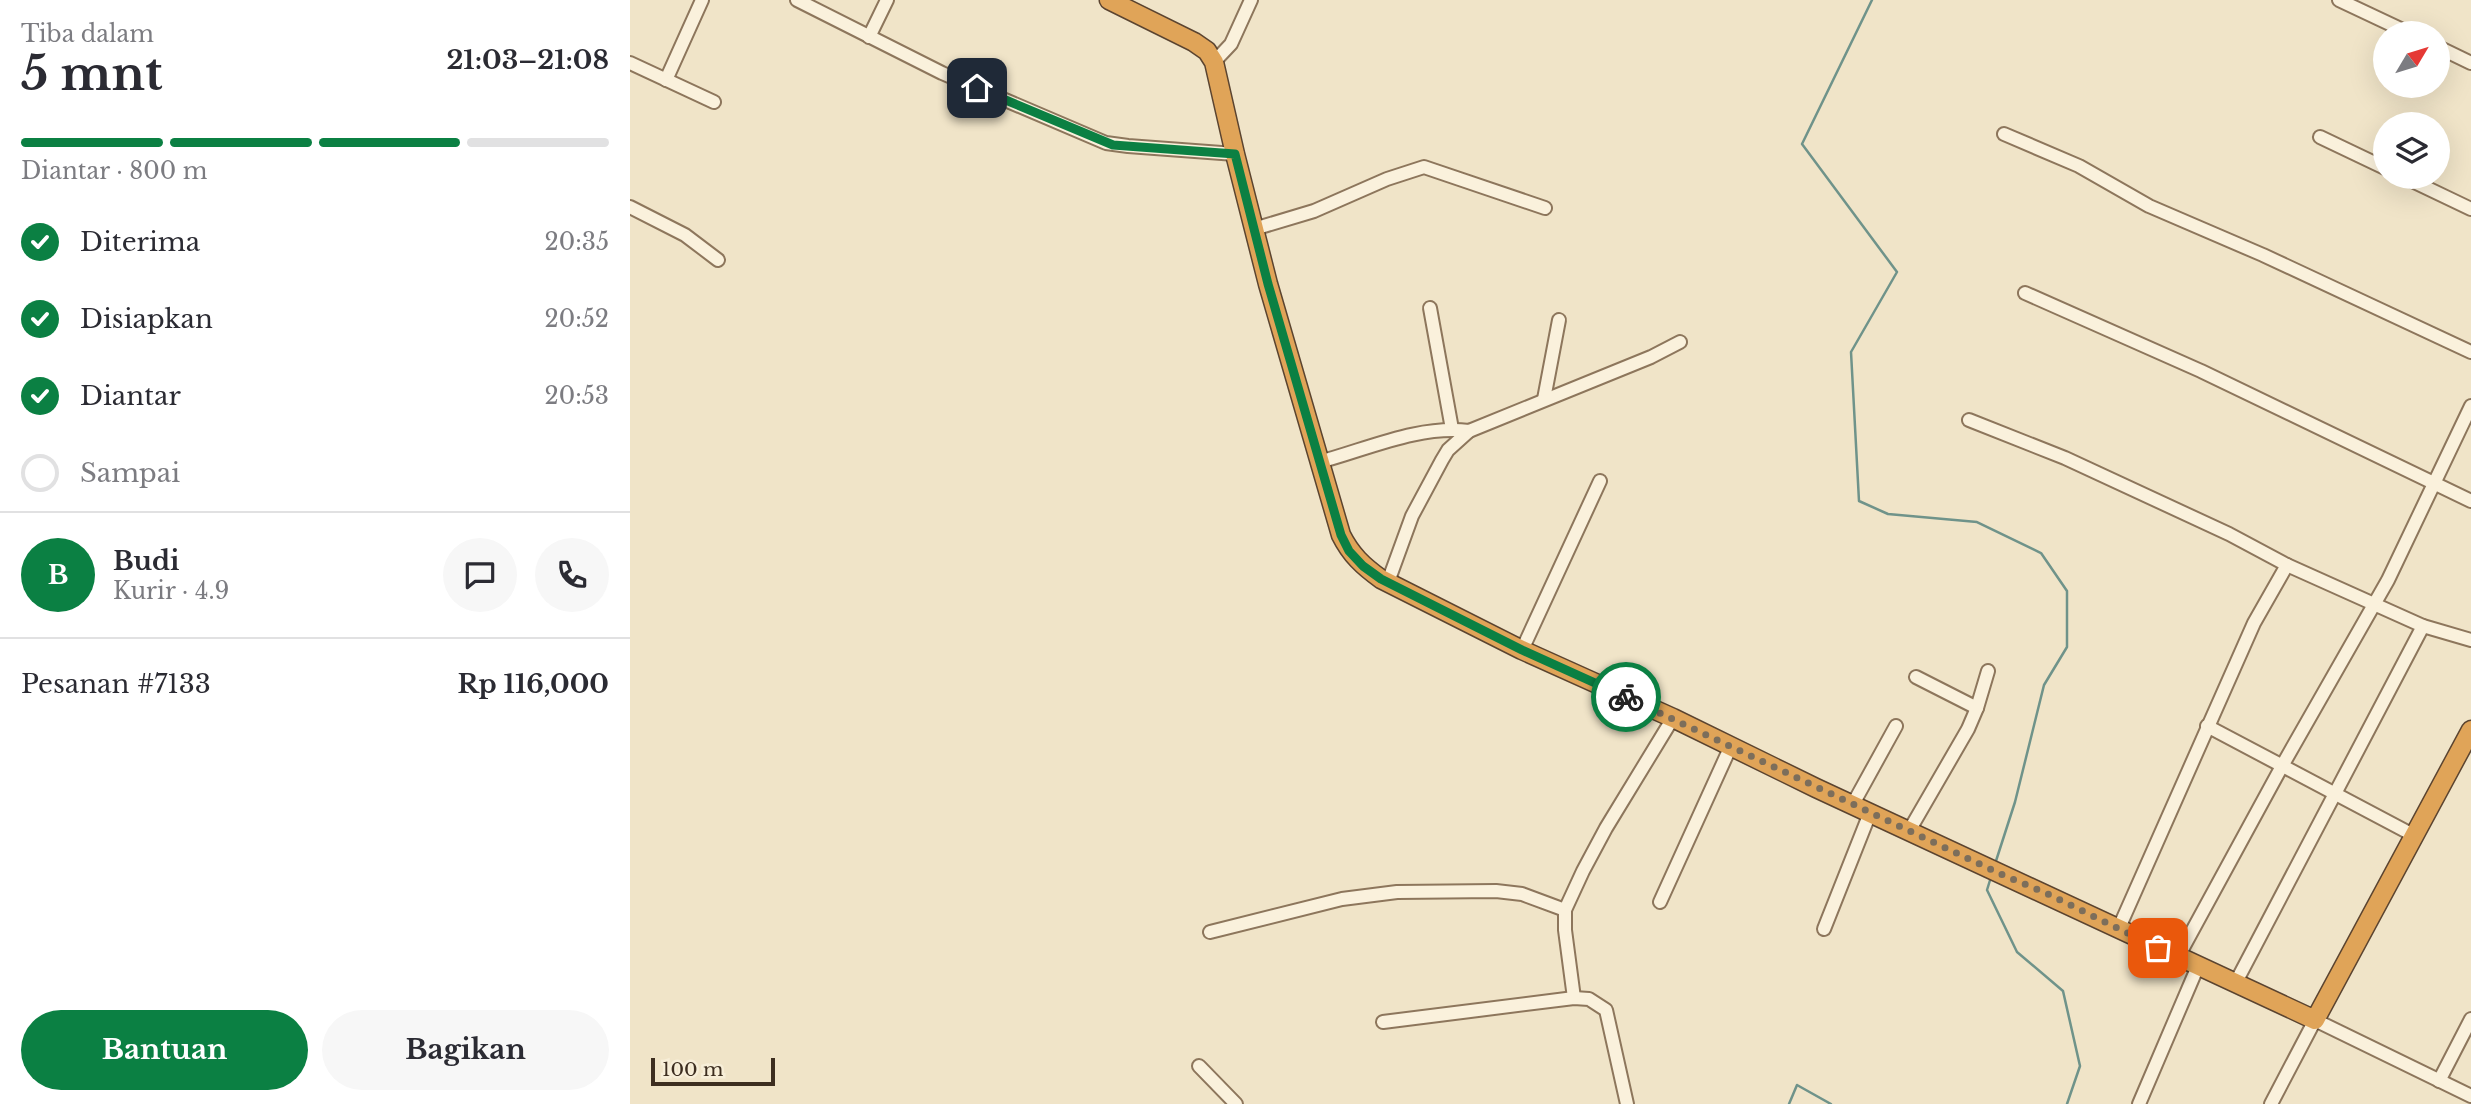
<!DOCTYPE html>
<html lang="id">
<meta charset="utf-8">
<style>
:root{--surface:#fff;--page:#f7f7f7;--text:#2b2b33;--muted:#7c7c81;--line:#e1e1e2;--accent:#0b8043}
body{margin:0;font-family:"Libre Baskerville",serif;background:var(--page);color:var(--text);height:100vh;display:flex;flex-direction:column;font-size:26px;white-space:nowrap}
*{box-sizing:border-box;margin:0}
p{font-size:23px;color:var(--muted)}
.icon{flex:none;width:38px;height:38px;fill:none;stroke:currentColor;stroke-width:2;stroke-linecap:round;stroke-linejoin:round}
.map{position:relative;flex:1;overflow:hidden}
.details{display:flex;flex-direction:column;background:var(--surface);width:630px}
.details>*{flex:none}
.needle{width:46px;rotate:52deg}
.tools{position:absolute;left:1743px;top:21px;display:grid;gap:14px}
.tools a{display:grid;place-items:center;width:77px;height:77px;border-radius:50%;background:var(--surface);box-shadow:0 7px 28px #0002;font-size:35px}
.scale{position:absolute;left:21px;bottom:18px;width:124px;box-sizing:border-box;padding-left:7px;border:4px solid #3d2e20;border-top:0;font-size:19px;line-height:24px;white-space:nowrap;color:#3d2e20;-webkit-text-stroke:5px #f7eed8;paint-order:stroke}
.pin{position:absolute;display:grid;place-items:center;width:60px;height:60px;color:#fff;margin:-30px;border-radius:14px;box-shadow:0 4px 10px #0006}
.courier{position:absolute;display:grid;place-items:center;width:70px;height:70px;margin:-35px;border:5px solid #0b8043;border-radius:50%;background:#fff;color:#222;box-shadow:0 2px 9px #0007}
.headline em{font-style:normal;font-weight:700}
.headline div{display:flex;flex-direction:column-reverse}
.headline{display:flex;align-items:center;justify-content:space-between;height:119px;padding:0 21px}
h1{font-size:46px;font-weight:700;line-height:52px}
.bar{display:grid;grid-template-columns:repeat(4,1fr);gap:10px 7px;align-content:center;height:84px;padding:0 21px}
.bar i{height:9px;border-radius:5px;background:var(--line)}
.bar .on{background:var(--accent)}
.bar p{grid-column:span 4}
.line{display:flex;align-items:center;gap:18px;padding:0 21px;border-top:2px solid var(--line)}
.line div{flex:1}
.round{display:grid;place-items:center;flex:none;width:74px;height:74px;border-radius:37px;background:var(--page)}
ol{padding:0 21px;list-style:none}
li{display:flex;align-items:center;gap:21px;height:77px}
li p{margin-inline-start:auto}
li .icon{padding:7px;border-radius:50%;background:var(--accent);color:#fff;stroke-width:4}
li:last-child{color:var(--muted)}
li i{width:38px;height:38px;border:4px solid var(--line);border-radius:50%}
.primary-button{display:flex;gap:14px;margin-top:auto;padding:14px 21px}
.primary-button a{flex:1;height:80px;border-radius:42px;background:var(--accent);color:#fff;font-size:28px;font-weight:700;line-height:80px;text-align:center}
.primary-button a+a{background:var(--page);color:var(--text)}
main{display:flex;flex:1;min-height:0}
.map>svg:first-child{display:block}
.lines{fill:none;stroke-linecap:round;stroke-linejoin:round}
.stream{stroke:#6f938a;stroke-width:2.5}
.minor-casing{stroke:#8d765c;stroke-width:16}
.highway-casing{stroke:#5b4430;stroke-width:21}
.minor{stroke:#faf1dc;stroke-width:12}
.highway{stroke:#e0a458;stroke-width:18}
.done{stroke:#7c6e5b;stroke-width:7;stroke-dasharray:0 12.6}
.route{stroke:#0b8043;stroke-width:9}
</style>
<main>
<section class="details">
<div class="headline"><div><h1>5 mnt</h1><p>Tiba dalam</p></div><em>21:03–21:08</em></div>
<div class="bar"><i class="on"></i><i class="on"></i><i class="on"></i><i></i><p>Diantar · 800 m</p></div>
<ol>
<li><svg class="icon" aria-label="check" viewBox="0 0 24 24"><path d="M5 12l5 5 9-10"/></svg>Diterima<p>20:35</p></li>
<li><svg class="icon" aria-label="check" viewBox="0 0 24 24"><path d="M5 12l5 5 9-10"/></svg>Disiapkan<p>20:52</p></li>
<li><svg class="icon" aria-label="check" viewBox="0 0 24 24"><path d="M5 12l5 5 9-10"/></svg>Diantar<p>20:53</p></li>
<li><i></i>Sampai</li>
</ol>
<div class="line" style="height:126px"><b class="round" style="background:var(--accent);color:#fff">B</b><div><b>Budi</b><p>Kurir · 4.9</p></div><a class="round"><svg class="icon" aria-label="chat" viewBox="0 0 24 24"><path d="M4 5h16v11H9l-5 4z"/></svg></a><a class="round"><svg class="icon" aria-label="phone" viewBox="0 0 24 24"><path d="M5 4h4l2 5-3 2q2 4 5 5l2-3 5 2v4C11 20 4 13 5 4z"/></svg></a></div>
<div class="line" style="height:91px"><div>Pesanan #7133</div><b>Rp 116,000</b></div>
<div class="primary-button"><a>Bantuan</a><a>Bagikan</a></div>
</section>
<div class="map">
<svg width="1841" height="1104" viewBox="0 0 1841 1104">
<rect width="100%" height="100%" fill="#f0e4c8"/>
<g class="lines">
<!-- stream -->
<g class="stream">
<polyline points="1242,0 1172,144 1267,272 1221,352 1229,501 1258,514 1347,522 1411,553 1437,591 1437,647 1414,685 1385,802 1365,864"/>
<polyline points="1361,877 1357,890 1387,952 1433,991 1450,1066 1437,1104"/>
<polyline points="1159,1104 1167,1085 1201,1104"/>
</g>
<defs>
<g id="minor">
<polyline points="167,0 312,73 476,143 498,146 605,154"/>
<polyline points="1709,0 1779,33"/>
<polyline points="239,37 257,0"/>
<polyline points="1808,47 1841,63"/>
<polyline points="584,62 601,44 621,0"/>
<polyline points="0,63 84,102"/>
<polyline points="36,80 72,0"/>
<polyline points="1374,134 1449,166 1519,206 1633,255 1841,352"/>
<polyline points="1690,137 1755,168"/>
<polyline points="1774,177 1841,209"/>
<polyline points="0,207 55,235 88,260"/>
<polyline points="624,229 684,211 757,179 794,167 915,208"/>
<polyline points="1395,293 1571,371 1841,501"/>
<polyline points="800,308 822,429"/>
<polyline points="914,399 929,320"/>
<polyline points="1339,420 1435,458 1599,534 1657,565 1793,626 1841,640"/>
<path d="M 689,462 C 738,449 788,425 839,431 L 1021,357 L 1050,342"/>
<polyline points="758,582 782,516 812,460 818,450 839,431"/>
<polyline points="892,650 970,481"/>
<polyline points="1286,677 1347,708"/>
<polyline points="1577,726 1785,836"/>
<polyline points="1223,804 1266,726"/>
<polyline points="1279,831 1338,729 1347,708 1358,671"/>
<polyline points="1030,902 1100,748"/>
<polyline points="1194,929 1240,813"/>
<polyline points="1488,930 1624,623 1657,565"/>
<polyline points="580,932 712,899 767,892 866,891 892,894 935,910"/>
<polyline points="1548,957 1652,766 1758,580 1841,406"/>
<polyline points="1605,984 1793,626"/>
<polyline points="944,998 935,930 935,910 953,871 976,828 1043,718"/>
<polyline points="753,1022 944,998 959,999 976,1010 997,1104"/>
<polyline points="569,1066 606,1104"/>
<polyline points="1809,1081 1841,1019"/>
<polyline points="1509,1104 1568,966"/>
<polyline points="1641,1104 1685,1020 1841,1096"/>
</g>
<path id="highway" d="M 479,0 L 564,42 L 577,51 L 584,62 L 605,154 L 638,284 L 711,535 C 721,555 733,566 751,579 L 892,650 L 1043,718 L 1186,788 L 1685,1020 L 1841,730"/>
</defs>
<!-- minor casing -->
<use href="#minor" class="minor-casing"/>
<!-- highway casing -->
<use href="#highway" class="highway-casing"/>
<!-- minor -->
<use href="#minor" class="minor"/>
<!-- highway -->
<use href="#highway" class="highway"/>
</g>
<g class="lines">
<!-- done -->
<polyline class="done" points="996,697 1375,876 1416,893 1528,948"/>
<!-- route -->
<polyline class="route" points="347,88 483,145 605,154 638,284 711,535 719,551 733,566 751,579 892,650 996,697"/>
</g>
</svg>
<div class="tools">
<a><svg class="needle" viewBox="-14 -14 28 28"><path d="M0-13l5 13h-10z" fill="#e53935"/><path d="M0 13l5-13h-10z" fill="#7c7c81"/></svg></a>
<a><svg class="icon" aria-label="layers" viewBox="0 0 24 24"><path d="M12 4l9 5-9 5-9-5zM3 14l9 5 9-5"/></svg></a>
</div>
<div class="scale">100 m</div>
<div class="pin" style="left:1528px;top:948px;background:#ea580c"><svg class="icon" aria-label="bag" viewBox="0 0 24 24"><path d="M5 8h14l-1 12H6zM9 8a3 3 0 0 1 6 0"/></svg></div>
<div class="pin" style="left:347px;top:88px;background:#1f2937"><svg class="icon" aria-label="home" viewBox="0 0 24 24"><path d="M3 11l9-7 9 7M6 9v11h12V9"/></svg></div>
<div class="courier" style="left:996px;top:697px"><svg class="icon" aria-label="bike" viewBox="0 0 24 24"><circle cx="6" cy="16" r="4"/><circle cx="18" cy="16" r="4"/><path d="M6 16l4-8h5l3 8M10 8l3 8H6M13 5h3"/></svg></div>
</div>
</main>
